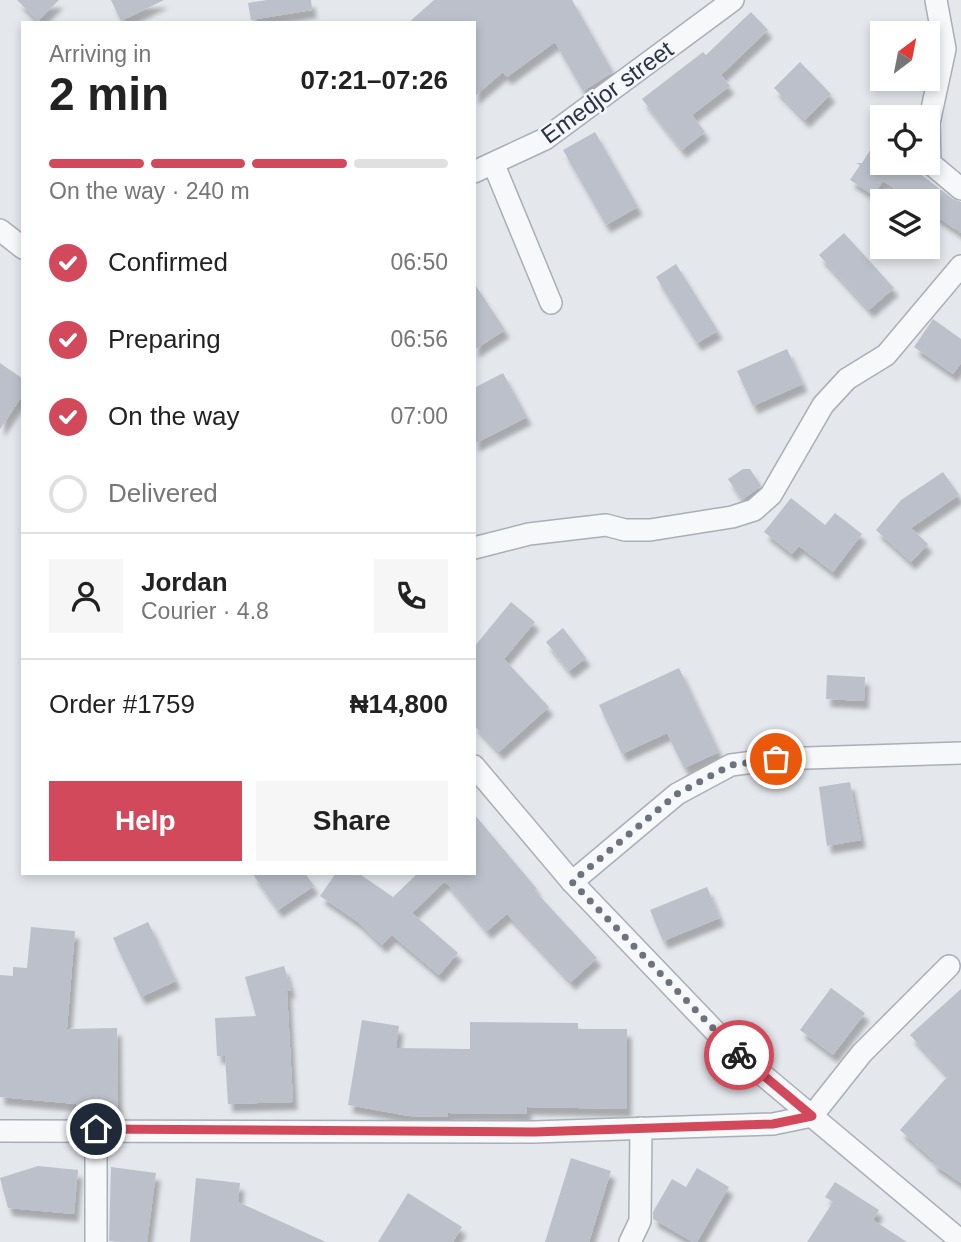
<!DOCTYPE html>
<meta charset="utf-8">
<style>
:root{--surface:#fff;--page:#f6f6f6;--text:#222;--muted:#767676;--line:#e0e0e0;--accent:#d1495b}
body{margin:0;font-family:Helvetica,sans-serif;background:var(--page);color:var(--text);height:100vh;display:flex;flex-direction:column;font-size:26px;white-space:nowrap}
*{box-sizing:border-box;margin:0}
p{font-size:23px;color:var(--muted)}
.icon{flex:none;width:38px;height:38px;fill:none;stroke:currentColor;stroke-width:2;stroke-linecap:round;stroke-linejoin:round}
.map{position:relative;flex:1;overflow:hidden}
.sheet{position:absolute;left:21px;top:21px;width:455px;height:854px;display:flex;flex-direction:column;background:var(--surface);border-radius:0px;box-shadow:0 4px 10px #0003}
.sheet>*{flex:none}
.needle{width:46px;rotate:32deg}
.controls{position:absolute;left:870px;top:21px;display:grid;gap:14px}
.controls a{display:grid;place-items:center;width:70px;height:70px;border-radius:0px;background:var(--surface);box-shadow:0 4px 10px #0003;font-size:35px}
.pin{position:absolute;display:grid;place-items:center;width:60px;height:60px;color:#fff;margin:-30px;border:4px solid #fff;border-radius:50%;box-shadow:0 2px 7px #0007}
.courier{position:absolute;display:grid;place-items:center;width:70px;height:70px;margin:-35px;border:5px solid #d1495b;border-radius:50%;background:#fff;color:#222;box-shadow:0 2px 9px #0007}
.summary em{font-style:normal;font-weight:700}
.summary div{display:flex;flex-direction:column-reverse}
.summary{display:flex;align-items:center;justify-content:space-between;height:119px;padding:0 28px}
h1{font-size:46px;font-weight:700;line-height:52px}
.bar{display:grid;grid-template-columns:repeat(4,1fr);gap:10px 7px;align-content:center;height:84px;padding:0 28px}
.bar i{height:9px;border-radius:5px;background:var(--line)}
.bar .active{background:var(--accent)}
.bar p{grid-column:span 4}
.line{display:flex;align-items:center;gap:18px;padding:0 28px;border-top:2px solid var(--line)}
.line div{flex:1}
.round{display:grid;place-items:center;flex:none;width:74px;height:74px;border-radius:0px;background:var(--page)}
ol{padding:0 28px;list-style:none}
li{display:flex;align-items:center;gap:21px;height:77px}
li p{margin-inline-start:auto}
li .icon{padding:7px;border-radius:50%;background:var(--accent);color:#fff;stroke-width:4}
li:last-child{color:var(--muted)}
li i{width:38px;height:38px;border:4px solid var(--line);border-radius:50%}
.primary-button{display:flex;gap:14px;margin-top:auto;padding:14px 28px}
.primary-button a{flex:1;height:80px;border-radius:0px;background:var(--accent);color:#fff;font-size:28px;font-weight:700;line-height:80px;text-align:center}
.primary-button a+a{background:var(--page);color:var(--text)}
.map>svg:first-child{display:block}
.building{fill:#bbc0ca;filter:url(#shadow)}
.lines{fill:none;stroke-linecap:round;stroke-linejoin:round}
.street-casing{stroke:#a9aeb7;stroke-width:24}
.street{stroke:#f7f8fa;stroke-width:21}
.done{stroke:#6c737f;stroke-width:7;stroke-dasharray:0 12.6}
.route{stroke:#d1495b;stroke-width:9}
.labels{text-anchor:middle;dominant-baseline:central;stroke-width:5;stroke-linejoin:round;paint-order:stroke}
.street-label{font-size:24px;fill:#2b3445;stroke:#f4f6f9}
</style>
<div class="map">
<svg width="961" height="1242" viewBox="0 0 961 1242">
<defs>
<filter id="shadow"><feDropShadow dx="4.5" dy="8" stdDeviation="2" flood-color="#0004"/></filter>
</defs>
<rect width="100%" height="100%" fill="#e4e7ec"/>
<!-- building -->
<g class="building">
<polygon points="17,0 59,0 38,21"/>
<polygon points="111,0 164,0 121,21"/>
<polygon points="267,0 311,0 312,10 251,20 248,3"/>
<polygon points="434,0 572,0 613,72 583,91 555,42 507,77 503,72 474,97 474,23 408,23"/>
<polygon points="751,12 768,30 721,75 730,86 692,115 705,132 682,150 642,99 703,52 706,55"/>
<polygon points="800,62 831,94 805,120 774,88"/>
<polygon points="595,132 638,207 606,225 563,150"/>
<polygon points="882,132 882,163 906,163 953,199 961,202 961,233 928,211 928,201 913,201 883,181 873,195 850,180 860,165 856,163 862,163"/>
<polygon points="844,233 894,288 869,310 819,255"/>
<polygon points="676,264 718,331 697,343 656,277"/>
<polygon points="474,283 505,330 474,350"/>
<polygon points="933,319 961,339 961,363 953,374 914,347"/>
<polygon points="787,349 803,384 753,406 737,371"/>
<polygon points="0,363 23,379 23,395 0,429"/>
<polygon points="503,373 527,417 474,444 474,388"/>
<polygon points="743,469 750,469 761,486 742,500 728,479"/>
<polygon points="943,472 959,495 911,528 928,544 911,562 876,530 901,500"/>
<polygon points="791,498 825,525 835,513 862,534 833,572 799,546 792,554 764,532"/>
<polygon points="511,602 535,622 504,659 549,707 499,752 474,725 474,647"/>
<polygon points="563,628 586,658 569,671 546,642"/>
<polygon points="679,668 719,752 684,768 667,733 622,754 599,705"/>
<polygon points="827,675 865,677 864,701 826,699"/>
<polygon points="850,782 861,840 827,846 819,787"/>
<polygon points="474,814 537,889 535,891 597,958 571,982 507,914 487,931 445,881 412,913 458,953 439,975 392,935 382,945 358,922 320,896 336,873 358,873 393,897 418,873 474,873"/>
<polygon points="252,873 305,873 314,886 278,910"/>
<polygon points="707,887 720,918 663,941 650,910"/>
<polygon points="148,922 176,981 141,997 113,938"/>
<polygon points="31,927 75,931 67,1029 117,1028 118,1107 77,1108 76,1104 0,1097 0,975 13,976 13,967 27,968"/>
<polygon points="284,966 291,990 287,991 293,1102 228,1104 225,1056 217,1056 215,1018 256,1016 245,977"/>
<polygon points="831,988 865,1013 833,1055 800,1030"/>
<polygon points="961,989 961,1183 932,1163 934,1161 900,1130 948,1076 910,1035"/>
<polygon points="362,1020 399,1026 396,1048 470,1049 470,1022 578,1023 578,1029 627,1029 627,1109 527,1107 527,1114 448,1113 448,1117 409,1116 348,1105"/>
<polygon points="571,1158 611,1171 589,1242 545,1242"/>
<polygon points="38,1166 78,1170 74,1214 8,1208 0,1178"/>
<polygon points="111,1167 156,1173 147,1242 109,1241"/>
<polygon points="697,1168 729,1187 697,1242 693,1242 653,1219 653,1212 672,1179 686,1187"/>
<polygon points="196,1178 240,1183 238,1202 326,1242 190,1242"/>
<polygon points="835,1182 879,1210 873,1220 907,1242 807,1242 833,1202 825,1197"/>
<polygon points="408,1193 462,1227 453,1242 378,1242"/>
</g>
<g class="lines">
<defs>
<g id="street">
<polyline points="936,0 945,49 929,123 930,163 961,189"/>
<polyline points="494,165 551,303"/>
<polyline points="474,172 545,139 733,0"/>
<polyline points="0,230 23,248"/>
<polyline points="474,548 529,534 606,525 625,530 650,530 732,517 754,510 771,495 823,405 847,379 886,355 961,266"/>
<polyline points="474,766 572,882 733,1050 961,1241"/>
<polyline points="572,882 677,794 731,765 776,759 961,753"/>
<polyline points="96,1129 96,1242"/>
<polyline points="0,1131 534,1132 773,1124 812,1116 862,1053 949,966"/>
<polyline points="630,1242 640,1221 641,1128"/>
</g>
</defs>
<!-- street casing -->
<use href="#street" class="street-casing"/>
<!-- street -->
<use href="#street" class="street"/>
</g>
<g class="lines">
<!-- done -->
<polyline class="done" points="739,1055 572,882 677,794 731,765 776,759"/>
<!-- route -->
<polyline class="route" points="96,1129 534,1132 773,1124 812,1116 739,1055"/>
</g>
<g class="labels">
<!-- street labels -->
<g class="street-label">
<text transform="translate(607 92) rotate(-36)">Emedjor street</text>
</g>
</g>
</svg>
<div class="controls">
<a><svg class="needle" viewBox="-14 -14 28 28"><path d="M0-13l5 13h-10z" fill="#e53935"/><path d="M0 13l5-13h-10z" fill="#767676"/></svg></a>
<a><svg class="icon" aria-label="locate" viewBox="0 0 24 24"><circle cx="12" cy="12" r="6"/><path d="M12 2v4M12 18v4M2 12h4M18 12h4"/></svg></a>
<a><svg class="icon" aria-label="layers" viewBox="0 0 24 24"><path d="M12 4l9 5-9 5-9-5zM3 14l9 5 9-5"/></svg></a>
</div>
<div class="pin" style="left:776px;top:759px;background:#ea580c"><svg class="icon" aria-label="bag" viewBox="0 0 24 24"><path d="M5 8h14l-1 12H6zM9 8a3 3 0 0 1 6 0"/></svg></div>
<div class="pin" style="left:96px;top:1129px;background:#1f2937"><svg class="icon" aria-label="home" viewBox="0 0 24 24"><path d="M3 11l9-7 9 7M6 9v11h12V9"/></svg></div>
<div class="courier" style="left:739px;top:1055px"><svg class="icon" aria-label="bike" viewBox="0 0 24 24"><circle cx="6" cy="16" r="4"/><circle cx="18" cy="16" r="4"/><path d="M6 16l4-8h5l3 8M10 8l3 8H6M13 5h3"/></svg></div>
<section class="sheet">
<div class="summary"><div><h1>2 min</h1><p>Arriving in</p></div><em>07:21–07:26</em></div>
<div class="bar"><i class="active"></i><i class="active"></i><i class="active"></i><i></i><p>On the way · 240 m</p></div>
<ol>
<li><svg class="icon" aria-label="check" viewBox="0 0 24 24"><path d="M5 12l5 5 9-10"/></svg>Confirmed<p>06:50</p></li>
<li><svg class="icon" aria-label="check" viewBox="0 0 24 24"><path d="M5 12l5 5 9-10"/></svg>Preparing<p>06:56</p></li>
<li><svg class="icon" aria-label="check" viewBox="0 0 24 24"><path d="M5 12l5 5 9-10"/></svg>On the way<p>07:00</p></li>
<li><i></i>Delivered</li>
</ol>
<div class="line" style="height:126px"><a class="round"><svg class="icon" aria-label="person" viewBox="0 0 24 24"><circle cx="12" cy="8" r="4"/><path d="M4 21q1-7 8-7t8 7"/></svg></a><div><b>Jordan</b><p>Courier · 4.8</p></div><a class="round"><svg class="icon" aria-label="phone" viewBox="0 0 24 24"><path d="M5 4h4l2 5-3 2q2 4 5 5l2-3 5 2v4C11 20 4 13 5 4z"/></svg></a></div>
<div class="line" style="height:91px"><div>Order #1759</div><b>₦14,800</b></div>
<div class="primary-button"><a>Help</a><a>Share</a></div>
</section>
</div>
